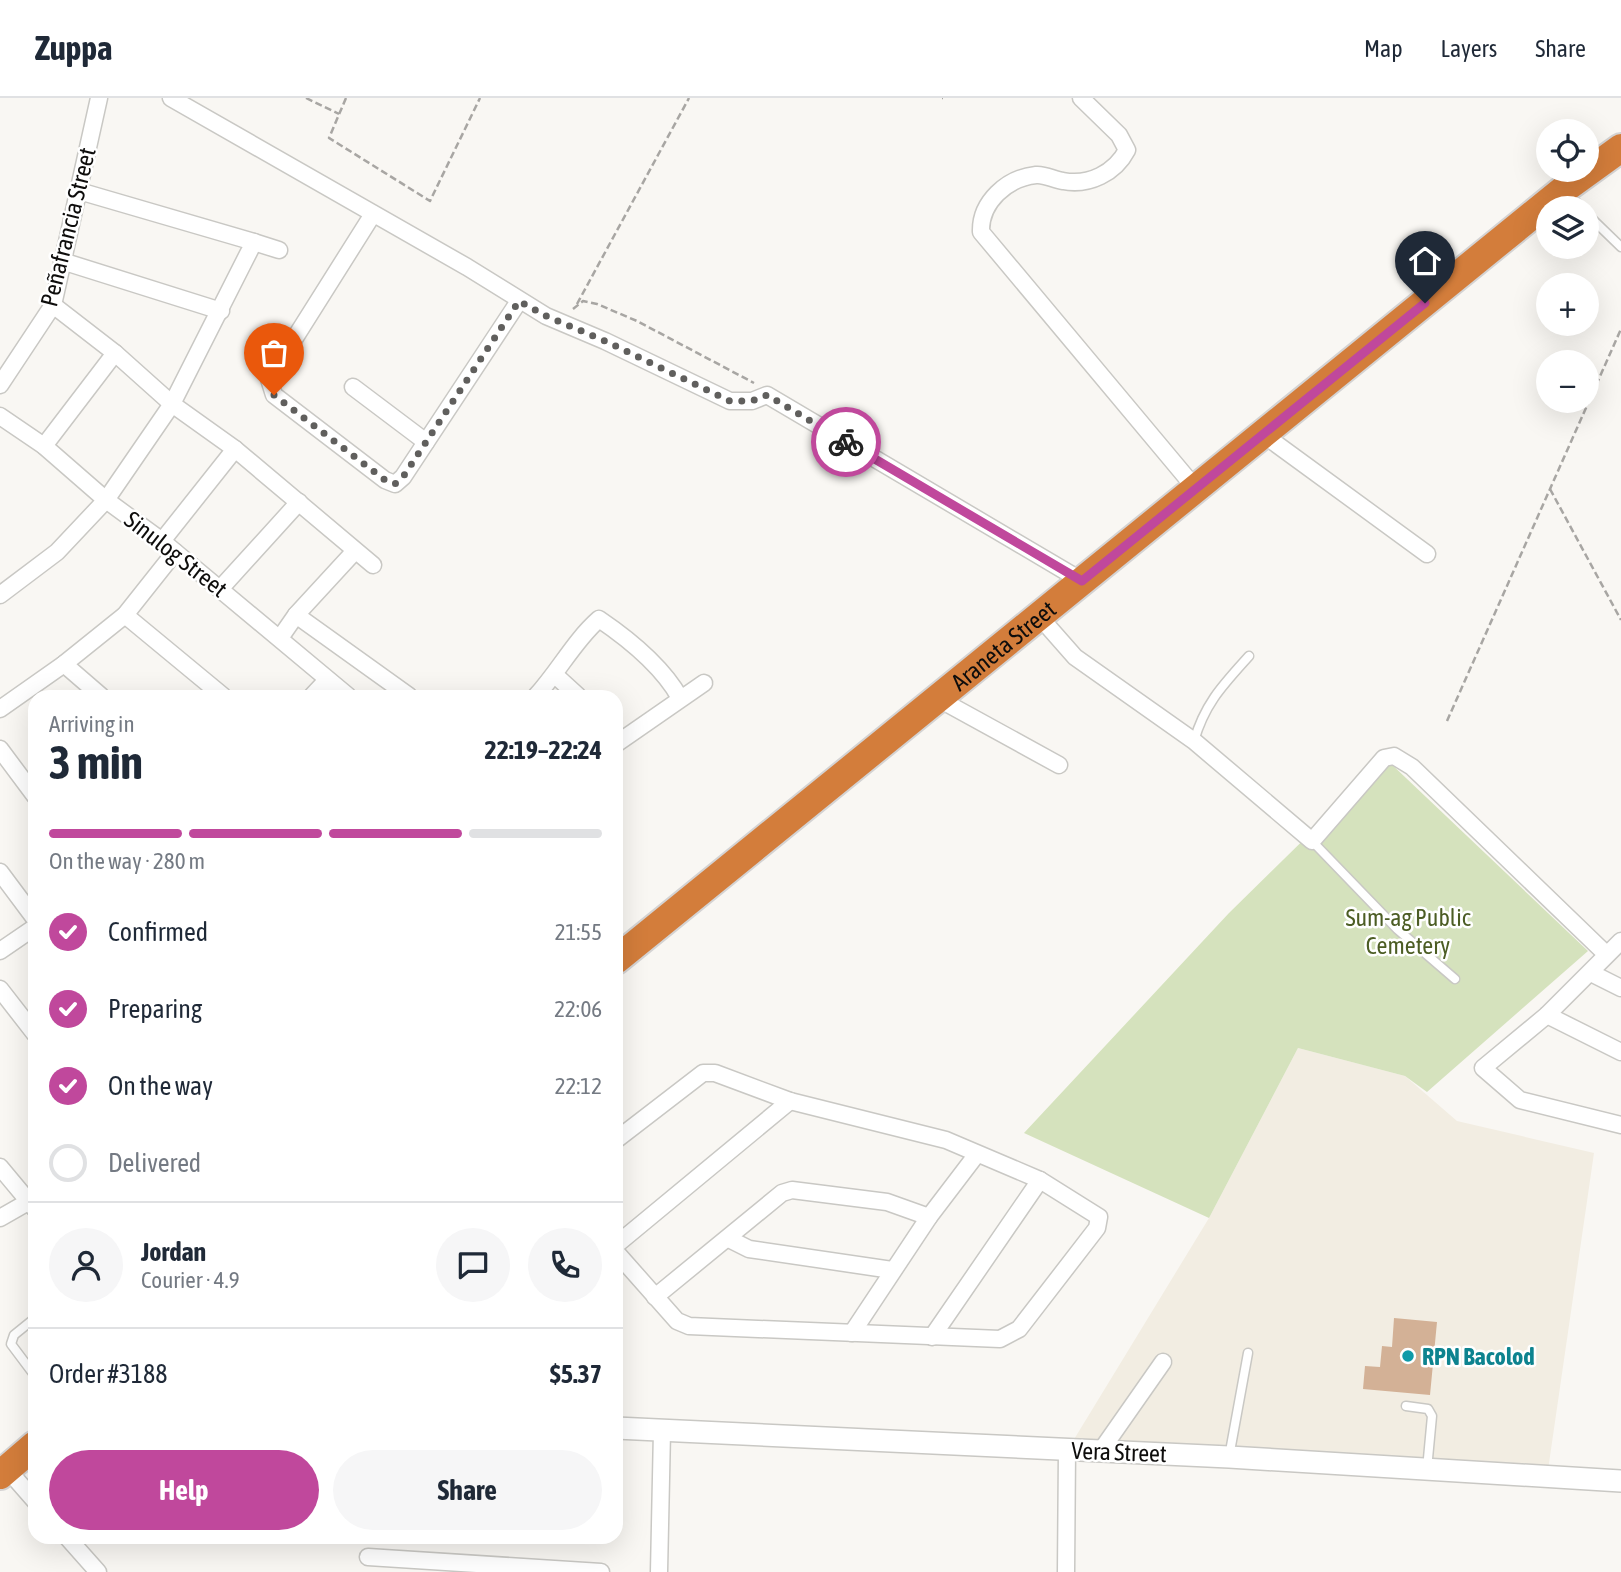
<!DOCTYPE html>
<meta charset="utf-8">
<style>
:root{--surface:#fff;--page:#f6f6f7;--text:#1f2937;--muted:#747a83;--line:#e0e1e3;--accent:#c0489c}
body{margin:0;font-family:"Asap Condensed",sans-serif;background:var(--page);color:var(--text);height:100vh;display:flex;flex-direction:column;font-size:26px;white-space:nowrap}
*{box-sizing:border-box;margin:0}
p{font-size:23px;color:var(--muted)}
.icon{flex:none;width:38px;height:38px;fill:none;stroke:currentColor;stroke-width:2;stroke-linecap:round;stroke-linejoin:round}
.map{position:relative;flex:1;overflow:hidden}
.details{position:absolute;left:28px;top:592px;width:595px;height:854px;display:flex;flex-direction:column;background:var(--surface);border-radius:21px;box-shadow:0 7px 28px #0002}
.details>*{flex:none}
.controls{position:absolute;left:1536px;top:21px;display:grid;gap:14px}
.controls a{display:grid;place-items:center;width:63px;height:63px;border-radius:50%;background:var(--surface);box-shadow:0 7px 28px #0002;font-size:35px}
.pin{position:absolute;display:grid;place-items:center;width:60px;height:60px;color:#fff;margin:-72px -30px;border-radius:50% 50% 50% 0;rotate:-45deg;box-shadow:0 0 7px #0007}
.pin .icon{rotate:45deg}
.courier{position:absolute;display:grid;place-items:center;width:70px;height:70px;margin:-35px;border:5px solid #c0489c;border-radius:50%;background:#fff;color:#222;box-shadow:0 2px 9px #0007}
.overview em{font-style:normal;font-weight:700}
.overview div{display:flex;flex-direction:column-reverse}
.overview{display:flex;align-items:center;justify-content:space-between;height:119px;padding:0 21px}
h1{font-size:46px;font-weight:700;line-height:52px}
.bar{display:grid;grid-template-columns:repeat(4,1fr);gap:10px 7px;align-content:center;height:84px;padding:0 21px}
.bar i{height:9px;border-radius:5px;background:var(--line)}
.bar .current{background:var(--accent)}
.bar p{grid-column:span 4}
.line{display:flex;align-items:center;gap:18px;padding:0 21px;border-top:2px solid var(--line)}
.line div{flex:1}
.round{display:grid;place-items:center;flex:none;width:74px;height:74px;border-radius:37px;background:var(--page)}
ol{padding:0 21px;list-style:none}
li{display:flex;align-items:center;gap:21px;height:77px}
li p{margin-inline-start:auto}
li .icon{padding:7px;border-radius:50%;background:var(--accent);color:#fff;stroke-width:4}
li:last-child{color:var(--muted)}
li i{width:38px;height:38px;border:4px solid var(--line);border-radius:50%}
.cta{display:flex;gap:14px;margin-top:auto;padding:14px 21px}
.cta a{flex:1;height:80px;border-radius:42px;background:var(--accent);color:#fff;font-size:28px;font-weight:700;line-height:80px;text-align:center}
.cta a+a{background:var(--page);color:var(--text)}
header{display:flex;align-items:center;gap:42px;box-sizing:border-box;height:98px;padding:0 35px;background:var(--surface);border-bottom:2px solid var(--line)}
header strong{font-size:33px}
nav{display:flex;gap:38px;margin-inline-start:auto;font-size:24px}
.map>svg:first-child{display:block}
.built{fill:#f2ede2}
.green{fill:#d5e2bd}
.building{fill:#d3b196}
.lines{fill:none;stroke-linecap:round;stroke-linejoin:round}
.lane-casing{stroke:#c9c8c4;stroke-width:11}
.street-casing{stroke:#c9c8c4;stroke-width:19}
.secondary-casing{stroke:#c9c8c4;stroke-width:24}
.highway-casing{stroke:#d4d3d3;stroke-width:32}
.path{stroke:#a8a6a3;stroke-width:2.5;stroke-dasharray:7 3.5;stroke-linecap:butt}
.lane{stroke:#fff;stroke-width:8}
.street{stroke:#fff;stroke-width:16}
.secondary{stroke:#fff;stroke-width:21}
.highway{stroke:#d37d3b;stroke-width:28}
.done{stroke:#605f5d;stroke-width:7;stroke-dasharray:0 12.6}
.route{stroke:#c0489c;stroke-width:9}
.culture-dot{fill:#0f9aa8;stroke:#fff;stroke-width:2.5}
.labels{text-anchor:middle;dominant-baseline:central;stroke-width:5;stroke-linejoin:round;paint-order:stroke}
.street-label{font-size:24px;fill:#0e0d0c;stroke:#fff}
.park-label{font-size:24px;fill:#4c5d24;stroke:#fff}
.culture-label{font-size:24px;font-weight:bold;fill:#0d838f;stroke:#fff;text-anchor:start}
</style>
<header>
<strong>Zuppa</strong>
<nav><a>Map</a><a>Layers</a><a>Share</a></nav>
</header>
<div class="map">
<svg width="1621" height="1474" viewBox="0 0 1621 1474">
<rect width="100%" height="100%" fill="#f9f7f3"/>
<!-- built -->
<polygon class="built" points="1298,950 1405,978 1457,1023 1594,1055 1548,1372 1073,1343 1209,1120"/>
<!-- green -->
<polygon class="green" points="1386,661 1588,853 1427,994 1405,978 1298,950 1209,1120 1024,1035 1229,815"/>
<!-- building -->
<polygon class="building" points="1394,1220 1437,1224 1430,1297 1363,1291 1365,1268 1380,1269 1382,1248 1392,1249"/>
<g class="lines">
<defs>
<g id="lane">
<polyline points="1568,96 1582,110"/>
<polyline points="1587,116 1621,149"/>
<path d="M 1194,643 C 1205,605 1223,587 1249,558"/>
<polyline points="1312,743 1397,831 1455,881"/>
<polyline points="35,1220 14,1237 11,1246 35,1278"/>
<polyline points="1406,1308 1428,1311 1432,1318 1427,1371"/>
<polyline points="1229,1359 1248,1255"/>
</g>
<g id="street">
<polyline points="171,0 467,169 546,218 605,243 730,303 752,303 767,297 1082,483"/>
<path d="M 1081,0 L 1119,37 L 1127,52 C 1115,75 1089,88 1063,83 C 1054,82 1045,76 1036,77 C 1007,80 980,104 981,134 L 1196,391"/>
<polyline points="373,116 269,281 274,297 385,382 395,386 403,379 519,203"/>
<polyline points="254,144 279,152"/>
<polyline points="62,163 221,213"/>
<polyline points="53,207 115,255 172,306 235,351 373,467"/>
<polyline points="0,287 53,207 99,0"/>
<polyline points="353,289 426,344"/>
<polyline points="0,318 44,348 106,402 162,443 348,598"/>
<polyline points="1264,337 1427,456"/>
<polyline points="44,348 115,255"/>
<polyline points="162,443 235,351"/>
<polyline points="220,491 299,404"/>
<polyline points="0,497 57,454 106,402 172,306 254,144 79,93"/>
<polyline points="125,517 223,598"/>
<polyline points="296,517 409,598"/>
<polyline points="1038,517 1075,559 1194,643 1312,743 1384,660 1394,658 1412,669 1606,856"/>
<polyline points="280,540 296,517 354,454"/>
<polyline points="64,566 101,598"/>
<polyline points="555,577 578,598"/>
<polyline points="312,598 327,582"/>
<path d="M 536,598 C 559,573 574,543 599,521 C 630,542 662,568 680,600"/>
<polyline points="937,600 1059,667"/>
<polyline points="0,611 64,566 125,517 175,454"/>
<polyline points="616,646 704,585"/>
<polyline points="0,651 35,698"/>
<polyline points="0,774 35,821"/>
<polyline points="1621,843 1547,917 1483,970 1520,1002 1621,1027"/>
<polyline points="0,853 35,829"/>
<polyline points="1591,875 1621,890"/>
<polyline points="0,891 35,936"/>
<polyline points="1547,917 1621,954"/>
<polyline points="616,1042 703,975 715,975 790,1003 946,1042 1040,1082 1099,1119 1097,1130 1019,1231 1000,1241 689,1228 677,1223 616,1154"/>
<polyline points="0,1069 35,1111"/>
<polyline points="0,1120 35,1100"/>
<polyline points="729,1141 749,1151 892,1172"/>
<polyline points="616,1147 790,1003"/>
<polyline points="655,1199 782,1095 792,1092 887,1104 929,1119"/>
<polyline points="852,1235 929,1119 977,1056"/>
<polyline points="932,1239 1040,1082"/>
<polyline points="1100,1354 1163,1264"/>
<polyline points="7,1371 35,1403"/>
<polyline points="66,1438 98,1474"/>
<polyline points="368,1459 601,1474"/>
<polyline points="659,1474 662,1333"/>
<polyline points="1066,1474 1067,1352"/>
</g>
<polyline id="secondary" points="616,1330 1229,1359 1621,1383"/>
<g id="highway">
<path id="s1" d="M 616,862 L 1563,92 L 1621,50"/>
<polyline points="0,1377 35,1347"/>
</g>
</defs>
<!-- lane casing -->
<use href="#lane" class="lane-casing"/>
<!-- street casing -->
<use href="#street" class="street-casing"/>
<!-- secondary casing -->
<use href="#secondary" class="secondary-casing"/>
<!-- highway casing -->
<use href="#highway" class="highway-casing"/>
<!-- path -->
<g class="path">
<polyline points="306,0 339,16"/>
<polyline points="346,0 329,40 430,103 480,0"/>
<polyline points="942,0 943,0"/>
<polyline points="577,206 689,0"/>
<polyline points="573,211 583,203 597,206 637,223 754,285"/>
<polyline points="1550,391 1621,522"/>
<polyline points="1447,623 1621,231"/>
</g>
<!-- lane -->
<use href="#lane" class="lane"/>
<!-- street -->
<use href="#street" class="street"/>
<!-- secondary -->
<use href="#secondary" class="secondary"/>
<!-- highway -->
<use href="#highway" class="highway"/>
</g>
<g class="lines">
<!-- done -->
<polyline class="done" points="274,297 385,382 395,386 403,379 519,203 546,218 605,243 730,303 752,303 767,297 846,344"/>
<!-- route -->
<polyline class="route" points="846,344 1082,483 1425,205"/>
</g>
<!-- markers -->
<circle class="culture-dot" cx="1408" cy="1258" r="7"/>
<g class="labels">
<!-- street labels -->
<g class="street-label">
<text transform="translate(68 129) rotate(-76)">Peñafrancia Street</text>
<text transform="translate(176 456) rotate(38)">Sinulog Street</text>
<text stroke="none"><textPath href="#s1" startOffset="499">Araneta Street</textPath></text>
<text transform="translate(1119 1354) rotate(2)">Vera Street</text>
</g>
<!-- park labels -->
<g class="park-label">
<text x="1408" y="819">Sum-ag Public<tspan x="1408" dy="28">Cemetery</tspan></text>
</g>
<!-- culture labels -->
<g class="culture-label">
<text x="1422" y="1258">RPN Bacolod</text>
</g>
</g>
</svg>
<div class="controls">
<a><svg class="icon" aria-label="locate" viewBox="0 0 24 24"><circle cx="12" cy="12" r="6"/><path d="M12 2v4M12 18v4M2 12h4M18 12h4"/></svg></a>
<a><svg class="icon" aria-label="layers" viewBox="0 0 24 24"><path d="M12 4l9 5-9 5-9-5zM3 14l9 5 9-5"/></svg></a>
<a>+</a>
<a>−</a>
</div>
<div class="pin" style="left:274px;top:297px;background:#ea580c"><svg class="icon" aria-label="bag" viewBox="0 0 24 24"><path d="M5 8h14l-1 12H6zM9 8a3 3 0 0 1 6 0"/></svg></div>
<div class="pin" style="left:1425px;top:205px;background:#1f2937"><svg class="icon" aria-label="home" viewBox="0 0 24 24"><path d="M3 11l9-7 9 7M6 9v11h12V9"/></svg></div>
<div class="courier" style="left:846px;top:344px"><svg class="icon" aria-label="bike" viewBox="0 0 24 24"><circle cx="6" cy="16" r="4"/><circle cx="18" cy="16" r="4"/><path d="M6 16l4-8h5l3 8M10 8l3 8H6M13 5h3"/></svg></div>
<section class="details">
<div class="overview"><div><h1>3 min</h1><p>Arriving in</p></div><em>22:19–22:24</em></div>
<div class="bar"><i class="current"></i><i class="current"></i><i class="current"></i><i></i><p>On the way · 280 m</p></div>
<ol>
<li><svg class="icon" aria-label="check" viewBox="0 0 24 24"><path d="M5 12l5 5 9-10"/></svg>Confirmed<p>21:55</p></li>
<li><svg class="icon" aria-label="check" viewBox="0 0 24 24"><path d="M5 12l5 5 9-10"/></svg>Preparing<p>22:06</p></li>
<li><svg class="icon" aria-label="check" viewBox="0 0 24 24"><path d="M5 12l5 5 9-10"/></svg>On the way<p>22:12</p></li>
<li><i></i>Delivered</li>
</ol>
<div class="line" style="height:126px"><a class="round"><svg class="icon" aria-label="person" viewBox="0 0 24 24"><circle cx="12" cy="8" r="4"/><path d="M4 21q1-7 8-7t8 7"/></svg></a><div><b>Jordan</b><p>Courier · 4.9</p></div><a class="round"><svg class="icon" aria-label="chat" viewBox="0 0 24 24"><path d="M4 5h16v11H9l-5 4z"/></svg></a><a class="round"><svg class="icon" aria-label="phone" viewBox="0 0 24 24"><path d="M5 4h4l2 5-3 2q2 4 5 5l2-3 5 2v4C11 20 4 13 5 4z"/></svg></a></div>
<div class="line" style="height:91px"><div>Order #3188</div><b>$5.37</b></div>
<div class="cta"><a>Help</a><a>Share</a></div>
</section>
</div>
